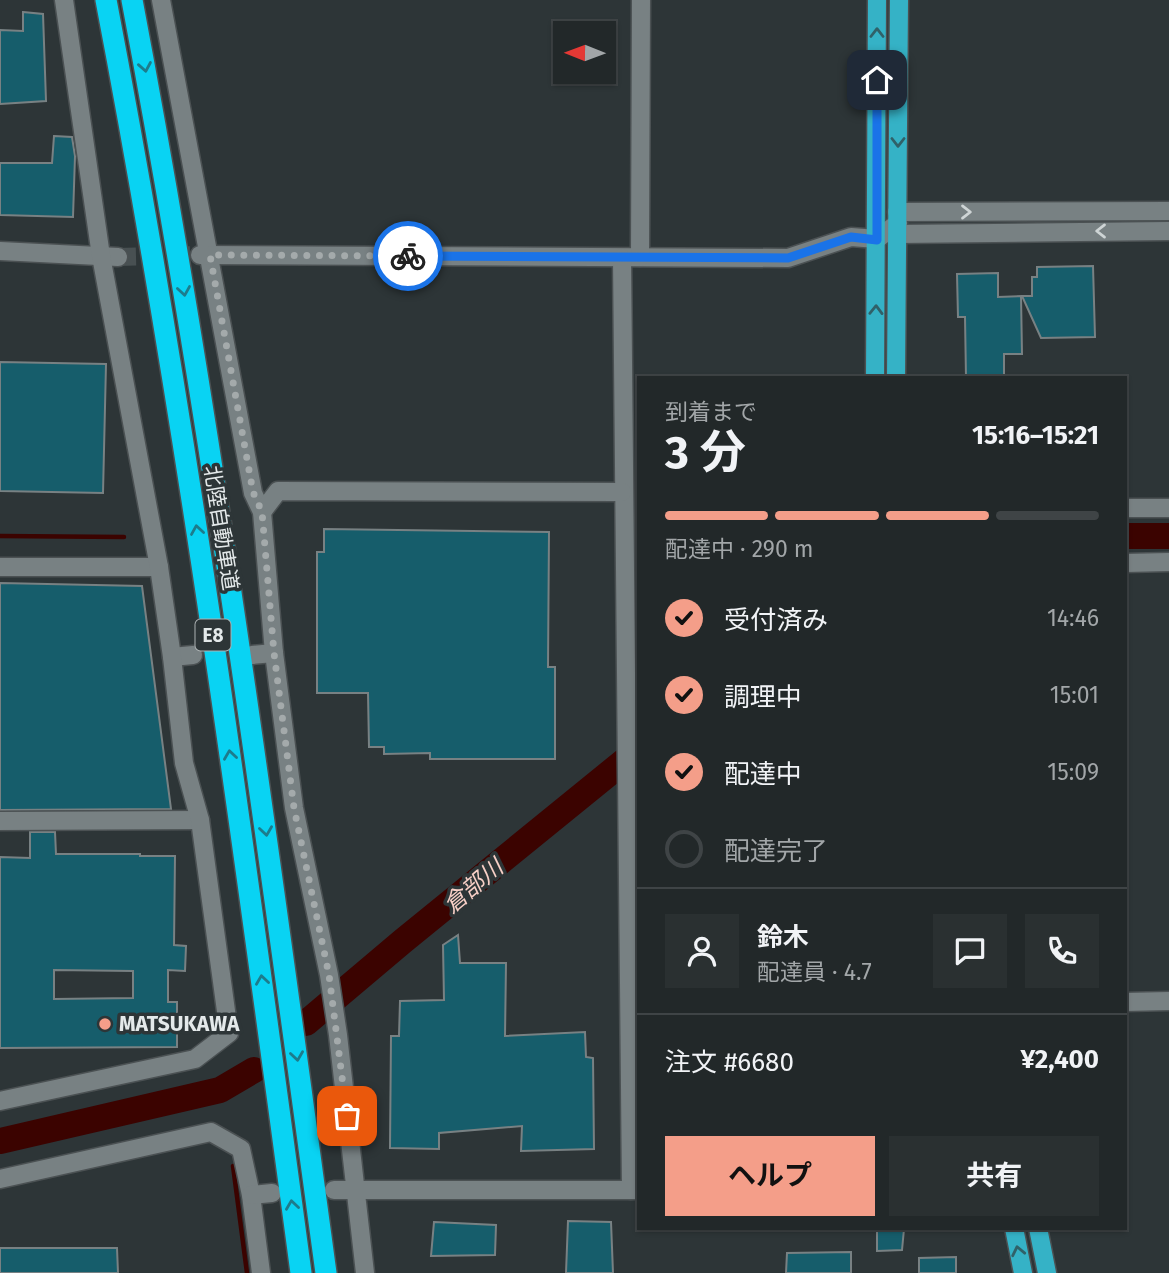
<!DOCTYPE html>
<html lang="ja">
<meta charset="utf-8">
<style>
:root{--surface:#222829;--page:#2a3031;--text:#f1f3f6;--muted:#a2a6a8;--line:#3f4446;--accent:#f49e89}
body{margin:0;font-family:"Fira Sans","Noto Sans JP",sans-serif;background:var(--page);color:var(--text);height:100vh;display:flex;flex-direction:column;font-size:26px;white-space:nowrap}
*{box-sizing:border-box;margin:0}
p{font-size:23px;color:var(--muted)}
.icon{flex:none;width:38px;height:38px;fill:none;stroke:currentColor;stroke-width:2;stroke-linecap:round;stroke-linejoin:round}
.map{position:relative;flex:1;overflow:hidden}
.panel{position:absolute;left:637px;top:376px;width:490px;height:854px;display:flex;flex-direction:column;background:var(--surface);border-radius:0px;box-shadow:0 2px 5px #0004,0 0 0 2px var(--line)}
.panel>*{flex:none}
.needle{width:46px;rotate:271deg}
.controls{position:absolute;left:553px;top:21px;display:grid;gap:14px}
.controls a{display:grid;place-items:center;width:63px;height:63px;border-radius:0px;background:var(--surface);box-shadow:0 2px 5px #0004,0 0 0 2px var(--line);font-size:35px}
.pin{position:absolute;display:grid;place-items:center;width:60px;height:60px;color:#fff;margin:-30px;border-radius:14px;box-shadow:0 4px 10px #0006}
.courier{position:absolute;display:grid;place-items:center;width:70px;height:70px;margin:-35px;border:5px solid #1a73e8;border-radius:50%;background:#fff;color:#222;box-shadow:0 2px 9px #0007}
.overview em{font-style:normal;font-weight:700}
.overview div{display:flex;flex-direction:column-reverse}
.overview{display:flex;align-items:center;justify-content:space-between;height:119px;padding:0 28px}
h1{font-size:46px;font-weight:700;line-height:52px}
.bar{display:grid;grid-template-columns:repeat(4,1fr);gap:10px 7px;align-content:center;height:84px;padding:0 28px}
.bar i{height:9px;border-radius:5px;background:var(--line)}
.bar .on{background:var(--accent)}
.bar p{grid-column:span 4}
.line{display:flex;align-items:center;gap:18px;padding:0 28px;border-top:2px solid var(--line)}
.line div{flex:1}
.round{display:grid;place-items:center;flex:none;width:74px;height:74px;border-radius:0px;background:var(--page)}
ol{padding:0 28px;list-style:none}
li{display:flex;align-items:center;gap:21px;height:77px}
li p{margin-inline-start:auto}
li .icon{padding:7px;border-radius:50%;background:var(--accent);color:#111;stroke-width:4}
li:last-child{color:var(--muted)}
li i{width:38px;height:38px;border:4px solid var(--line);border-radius:50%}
.action{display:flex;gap:14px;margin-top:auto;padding:14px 28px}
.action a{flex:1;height:80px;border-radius:0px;background:var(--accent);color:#111;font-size:28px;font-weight:700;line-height:80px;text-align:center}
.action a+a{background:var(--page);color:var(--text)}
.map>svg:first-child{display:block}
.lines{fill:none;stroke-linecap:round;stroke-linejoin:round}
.stream{stroke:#3b0300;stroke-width:4.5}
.river{stroke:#3b0300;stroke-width:26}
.building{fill:#165d6b;stroke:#788183;stroke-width:2;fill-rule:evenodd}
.minor-tunnel{stroke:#485052;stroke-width:18;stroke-dasharray:18 9;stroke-linecap:butt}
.minor-casing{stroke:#4b5153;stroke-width:21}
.major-casing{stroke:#4b5153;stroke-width:21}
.highway-casing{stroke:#4b5153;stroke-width:24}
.minor{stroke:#788183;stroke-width:18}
.major{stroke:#35b2c6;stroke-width:18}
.highway{stroke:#09d3f3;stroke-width:21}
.oneway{stroke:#306169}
.oneway2{stroke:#1d7c8c}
.oneway3{stroke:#ced4d5}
.done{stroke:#a4aaab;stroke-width:7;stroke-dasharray:0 12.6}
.route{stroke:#1a73e8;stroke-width:9}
.poi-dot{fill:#f49e89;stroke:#2d3537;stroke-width:2.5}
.labels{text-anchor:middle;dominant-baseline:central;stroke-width:7;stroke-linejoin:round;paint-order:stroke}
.shield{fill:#2d3537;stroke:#adb3b4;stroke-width:2}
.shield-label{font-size:19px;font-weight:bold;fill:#e4e9ea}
.street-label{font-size:21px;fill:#e4e9ea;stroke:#2d3537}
.poi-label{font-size:21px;font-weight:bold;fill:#e4e9ea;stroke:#2d3537;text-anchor:start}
.water-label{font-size:23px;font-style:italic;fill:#f8d0c7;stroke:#2d3537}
</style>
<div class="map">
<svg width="1169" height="1273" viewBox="0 0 1169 1273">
<rect width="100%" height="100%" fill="#2d3537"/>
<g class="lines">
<!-- stream -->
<g class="stream">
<polyline points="0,536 124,537"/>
<polyline points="233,1166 247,1273"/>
</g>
<!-- river -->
<g class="river">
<polyline points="1125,536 1169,536"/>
<polyline points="306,1023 403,941 639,749"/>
<polyline points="0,1141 220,1090 254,1070"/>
</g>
</g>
<!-- building -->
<g class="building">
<polygon points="23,12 43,14 46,101 0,104 0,30 23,31"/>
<polygon points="54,136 72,137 75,156 73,217 0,215 0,163 52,163"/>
<polygon points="1093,266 1095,337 1041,338 1022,296 1032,296 1032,277 1037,277 1037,267"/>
<polygon points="998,273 998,297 1021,296 1022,354 1004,354 1004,378 966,378 965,317 958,317 957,274"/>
<polygon points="0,362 106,364 103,493 0,491"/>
<polygon points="324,529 549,532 548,667 555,667 555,759 430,759 430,753 384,754 384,747 369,747 368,693 317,693 317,552 324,552"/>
<polygon points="0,583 142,586 171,809 0,810"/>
<path d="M 30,832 L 55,832 L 56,854 L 140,854 L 140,856 L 175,856 L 174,945 L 186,946 L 185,971 L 168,970 L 168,1002 L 177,1002 L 177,1047 L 0,1048 L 0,857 L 30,858 ZM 54,970 L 133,971 L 133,998 L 54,999 Z"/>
<polygon points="458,935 460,963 506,963 505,1036 585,1032 586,1057 593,1058 594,1149 521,1151 522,1126 439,1133 439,1149 390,1148 391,1036 399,1036 400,1001 444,1000 443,945"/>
<polygon points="568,1221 611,1222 613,1273 566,1273"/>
<polygon points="434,1222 496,1225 495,1255 431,1256"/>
<polygon points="904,1229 902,1250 877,1251 877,1230"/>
<polygon points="0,1248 117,1248 118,1273 0,1273"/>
<polygon points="851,1252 851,1273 786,1273 787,1253"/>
<polygon points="956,1257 956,1273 919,1273 919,1258"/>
</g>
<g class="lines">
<!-- minor-tunnel -->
<polyline class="minor-tunnel" points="118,257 200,255"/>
<defs>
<g id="minor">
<polyline points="161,0 253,493 262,512 274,653 294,808 329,975 338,1035 365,1273"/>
<polyline points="897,212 1169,211"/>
<polyline points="897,234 1169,231"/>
<polyline points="0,251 118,257"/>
<polyline points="200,255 788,258 851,237 877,239 898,223"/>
<polyline points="640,257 641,0"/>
<polyline points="622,258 631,1190"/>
<polyline points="1125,508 1169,508"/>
<polyline points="262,512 278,491 622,492"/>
<polyline points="1125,563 1169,562"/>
<polyline points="0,567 159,567"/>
<polyline points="252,655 274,653"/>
<polyline points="172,657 193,655"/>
<polyline points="0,821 200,820"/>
<polyline points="1125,1002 1169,1001"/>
<polyline points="0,1101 195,1059 229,1033 200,820 184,763 172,657 159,567 101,256 64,0"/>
<polyline points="0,1179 211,1132 241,1149 251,1195 261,1273"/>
<polyline points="334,1190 639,1190"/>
<polyline points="251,1195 272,1193"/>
</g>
<g id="major">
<polyline points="875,378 877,0"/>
<polyline points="896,378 899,0"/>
<polyline points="1014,1228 1023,1273"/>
<polyline points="1038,1228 1047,1273"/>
</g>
<g id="highway">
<path d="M 106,0 C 187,422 244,847 301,1273"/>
<path d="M 132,0 C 212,422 268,847 326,1273"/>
</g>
</defs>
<!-- minor casing -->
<use href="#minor" class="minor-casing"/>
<!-- major casing -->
<use href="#major" class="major-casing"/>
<!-- highway casing -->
<use href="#highway" class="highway-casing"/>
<!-- minor -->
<use href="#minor" class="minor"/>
<!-- major -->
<use href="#major" class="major"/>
<!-- highway -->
<use href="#highway" class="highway"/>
</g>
<!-- one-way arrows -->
<defs><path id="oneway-chevron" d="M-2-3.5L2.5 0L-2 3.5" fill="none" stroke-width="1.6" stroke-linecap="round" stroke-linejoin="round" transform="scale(1.75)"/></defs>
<g class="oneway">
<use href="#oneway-chevron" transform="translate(877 33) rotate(-90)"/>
<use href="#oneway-chevron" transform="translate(898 142) rotate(90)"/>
<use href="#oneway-chevron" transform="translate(876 310) rotate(-89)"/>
<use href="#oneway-chevron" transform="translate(1018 1251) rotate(-102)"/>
</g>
<g class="oneway2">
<use href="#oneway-chevron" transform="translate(145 67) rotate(80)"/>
<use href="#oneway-chevron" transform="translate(184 291) rotate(81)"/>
<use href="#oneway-chevron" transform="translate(197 530) rotate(-99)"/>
<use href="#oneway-chevron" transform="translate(230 755) rotate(-98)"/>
<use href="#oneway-chevron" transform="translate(266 831) rotate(82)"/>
<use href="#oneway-chevron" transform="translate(262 980) rotate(-98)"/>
<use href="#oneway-chevron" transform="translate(297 1056) rotate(82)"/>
<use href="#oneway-chevron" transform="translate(292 1205) rotate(-98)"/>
</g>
<g class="oneway3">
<use href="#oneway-chevron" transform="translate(966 212)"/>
<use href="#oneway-chevron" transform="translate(1101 231) rotate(-180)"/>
</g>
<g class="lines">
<!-- done -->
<polyline class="done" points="347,1116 329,975 294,808 274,653 262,512 253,492 210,255 408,256"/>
<!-- route -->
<polyline class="route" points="408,256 788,258 851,237 877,240 877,80"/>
</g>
<!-- markers -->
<circle class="poi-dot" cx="105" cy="1024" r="7"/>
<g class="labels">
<!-- shield labels -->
<rect class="shield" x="195.5" y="619.5" width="35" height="31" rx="5"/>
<g class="shield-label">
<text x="213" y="635">E8</text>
</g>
<!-- street labels -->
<g class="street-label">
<text transform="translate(221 528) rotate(81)">北陸自動車道</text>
</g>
<!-- poi labels -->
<g class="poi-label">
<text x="119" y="1024">MATSUKAWA</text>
</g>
<!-- water labels -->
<g class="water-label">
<text transform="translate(473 886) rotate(-40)">倉部川</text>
</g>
</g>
</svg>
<div class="controls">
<a><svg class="needle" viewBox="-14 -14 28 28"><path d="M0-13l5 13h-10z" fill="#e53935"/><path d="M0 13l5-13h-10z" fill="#a2a6a8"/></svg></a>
</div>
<div class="pin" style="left:347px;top:1116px;background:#ea580c"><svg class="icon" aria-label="bag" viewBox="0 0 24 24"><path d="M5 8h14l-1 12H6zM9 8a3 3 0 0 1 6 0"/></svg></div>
<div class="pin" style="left:877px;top:80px;background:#1f2937"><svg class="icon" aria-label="home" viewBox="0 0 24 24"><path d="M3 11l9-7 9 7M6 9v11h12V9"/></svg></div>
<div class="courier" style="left:408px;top:256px"><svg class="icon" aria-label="bike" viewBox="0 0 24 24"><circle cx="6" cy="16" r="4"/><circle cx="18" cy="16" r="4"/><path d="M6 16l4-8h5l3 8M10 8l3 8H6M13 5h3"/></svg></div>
<section class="panel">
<div class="overview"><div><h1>3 分</h1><p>到着まで</p></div><em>15:16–15:21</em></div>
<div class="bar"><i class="on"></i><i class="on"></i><i class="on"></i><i></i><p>配達中 · 290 m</p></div>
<ol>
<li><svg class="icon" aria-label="check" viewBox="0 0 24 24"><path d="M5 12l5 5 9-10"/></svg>受付済み<p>14:46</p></li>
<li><svg class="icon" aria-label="check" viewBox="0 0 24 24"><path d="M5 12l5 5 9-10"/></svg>調理中<p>15:01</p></li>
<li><svg class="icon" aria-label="check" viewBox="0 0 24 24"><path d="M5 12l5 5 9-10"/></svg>配達中<p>15:09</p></li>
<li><i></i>配達完了</li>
</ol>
<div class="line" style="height:126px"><a class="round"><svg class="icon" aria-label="person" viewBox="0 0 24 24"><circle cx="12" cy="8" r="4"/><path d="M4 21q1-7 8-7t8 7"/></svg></a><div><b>鈴木</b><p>配達員 · 4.7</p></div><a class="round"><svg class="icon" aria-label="chat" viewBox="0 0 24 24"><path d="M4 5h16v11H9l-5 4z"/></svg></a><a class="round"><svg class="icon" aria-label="phone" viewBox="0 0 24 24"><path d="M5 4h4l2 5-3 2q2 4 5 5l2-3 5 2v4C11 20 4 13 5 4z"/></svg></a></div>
<div class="line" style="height:91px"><div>注文 #6680</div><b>¥2,400</b></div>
<div class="action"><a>ヘルプ</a><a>共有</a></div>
</section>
</div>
